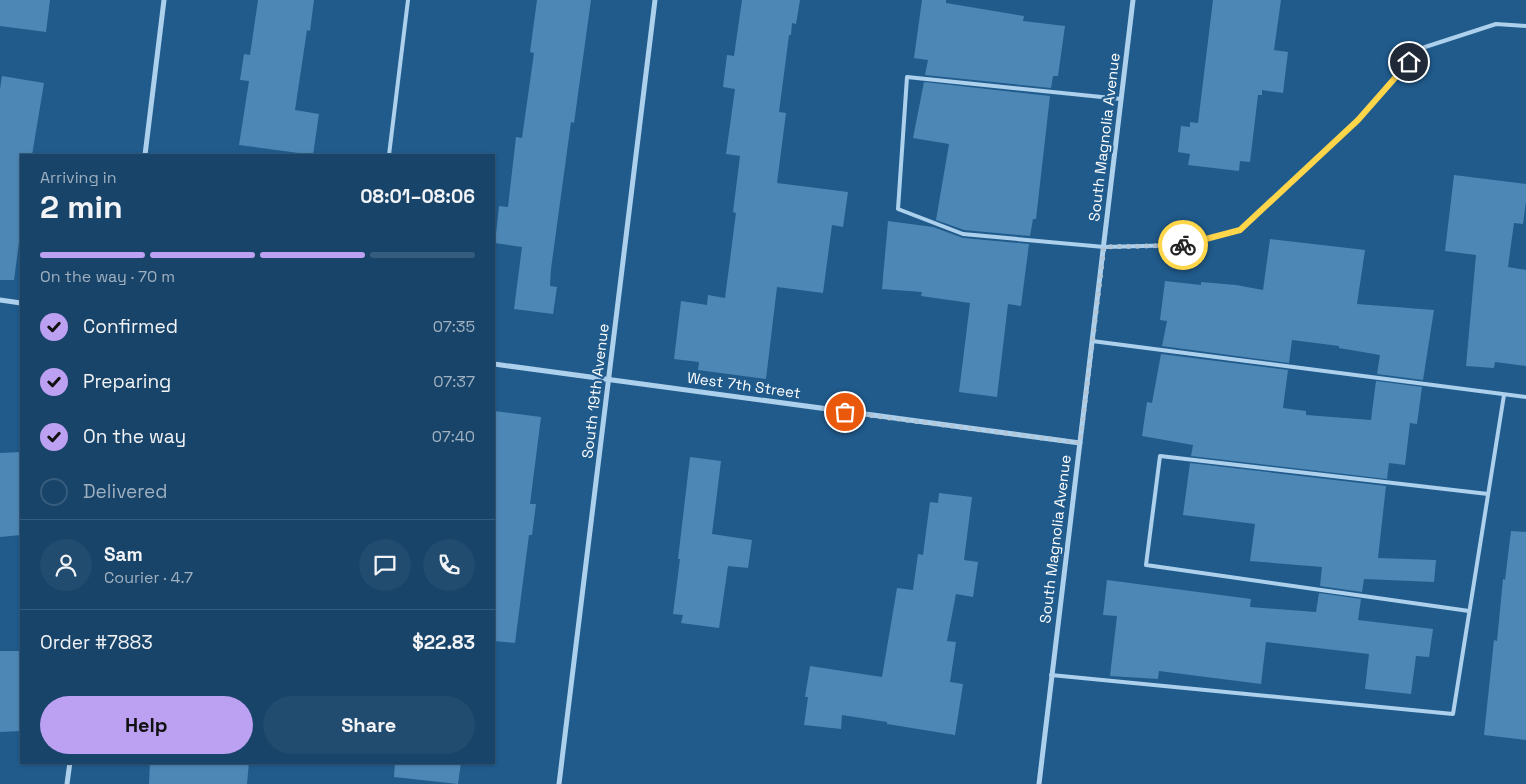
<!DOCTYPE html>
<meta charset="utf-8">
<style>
:root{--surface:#184469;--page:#214b6f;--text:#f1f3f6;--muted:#9fb0c0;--line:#365c7d;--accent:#bca0f2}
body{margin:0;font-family:"Space Grotesk",sans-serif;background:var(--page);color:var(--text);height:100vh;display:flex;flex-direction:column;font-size:19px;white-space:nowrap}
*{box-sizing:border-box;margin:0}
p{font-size:16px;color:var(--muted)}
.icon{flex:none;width:28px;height:28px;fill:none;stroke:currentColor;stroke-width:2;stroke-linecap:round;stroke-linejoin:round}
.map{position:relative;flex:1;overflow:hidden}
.sheet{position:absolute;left:20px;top:154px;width:475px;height:610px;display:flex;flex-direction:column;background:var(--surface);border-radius:0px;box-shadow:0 1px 4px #0004,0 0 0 1px var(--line)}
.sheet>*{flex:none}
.pin{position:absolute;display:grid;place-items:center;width:42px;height:42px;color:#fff;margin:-21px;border:2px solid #fff;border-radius:50%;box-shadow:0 1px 5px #0007}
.courier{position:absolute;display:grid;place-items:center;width:50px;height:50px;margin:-25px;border:4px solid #ffd54a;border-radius:50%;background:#fff;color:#222;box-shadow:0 1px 6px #0007}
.overview em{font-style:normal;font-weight:600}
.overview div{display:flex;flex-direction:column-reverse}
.overview{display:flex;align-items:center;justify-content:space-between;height:85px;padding:0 20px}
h1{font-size:32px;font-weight:600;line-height:38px}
.bar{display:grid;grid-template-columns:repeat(4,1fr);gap:8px 5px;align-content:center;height:60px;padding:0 20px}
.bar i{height:6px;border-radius:4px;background:var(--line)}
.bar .on{background:var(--accent)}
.bar p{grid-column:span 4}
.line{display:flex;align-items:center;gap:12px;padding:0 20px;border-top:1px solid var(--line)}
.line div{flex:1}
.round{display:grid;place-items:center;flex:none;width:52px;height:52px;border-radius:26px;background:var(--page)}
ol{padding:0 20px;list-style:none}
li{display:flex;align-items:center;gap:15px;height:55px}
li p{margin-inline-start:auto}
li .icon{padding:5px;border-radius:50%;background:var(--accent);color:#111;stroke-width:4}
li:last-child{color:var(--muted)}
li i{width:28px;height:28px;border:2px solid var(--line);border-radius:50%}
.cta{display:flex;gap:10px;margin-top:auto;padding:10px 20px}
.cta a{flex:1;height:58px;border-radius:30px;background:var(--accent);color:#111;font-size:20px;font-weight:600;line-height:58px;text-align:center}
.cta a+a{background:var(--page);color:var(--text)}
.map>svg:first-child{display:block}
.building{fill:#4d87b5}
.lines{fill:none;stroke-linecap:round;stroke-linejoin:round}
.service{stroke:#add0ec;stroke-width:4}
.minor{stroke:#add0ec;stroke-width:5}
.done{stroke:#b1c6d7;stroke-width:5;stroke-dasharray:0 9}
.route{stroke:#ffd54a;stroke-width:6}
.labels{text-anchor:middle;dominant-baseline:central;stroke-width:4.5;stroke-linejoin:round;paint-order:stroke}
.street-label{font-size:15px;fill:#fff;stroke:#205b8c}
</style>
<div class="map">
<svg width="1526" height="784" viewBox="0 0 1526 784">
<rect width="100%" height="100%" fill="#205b8c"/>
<!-- building -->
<g class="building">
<polygon points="0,0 50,0 46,32 0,26"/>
<polygon points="258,0 314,0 310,31 307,30 295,110 319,114 313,155 239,145 249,81 240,80 244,54 250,55"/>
<polygon points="537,0 591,0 574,123 571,122 551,269 550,286 557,287 553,314 514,309 522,247 495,243 499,206 508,207 516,137 522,138 534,53 530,52"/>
<polygon points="742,0 800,0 796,24 792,23 791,35 789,35 779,112 786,113 777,183 848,192 843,227 832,225 823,293 777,287 766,379 698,370 699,362 674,359 681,301 707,305 708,295 725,298 736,213 733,212 740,156 726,154 735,89 723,87 727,55 734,56"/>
<polygon points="922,0 946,0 946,3 1024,16 1023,21 1065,26 1058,76 1053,76 1051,88 925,75 928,60 914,58"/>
<polygon points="1213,0 1281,0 1274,50 1288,52 1283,93 1262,90 1262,95 1258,95 1250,162 1240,161 1239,171 1188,165 1190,154 1178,152 1181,126 1190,127 1190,122 1198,123"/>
<polygon points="2,76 44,83 32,155 21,155 21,227 14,280 0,280 0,89"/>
<polygon points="924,82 1050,96 1036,219 1033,219 1030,236 964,230 936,220 949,144 913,138"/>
<polygon points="1454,175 1526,184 1526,201 1523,224 1514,223 1508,267 1526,270 1526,366 1495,362 1494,368 1466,366 1476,255 1445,251"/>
<polygon points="888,221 933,227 963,238 1029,244 1021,306 1008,304 997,397 959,392 970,303 921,296 922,292 882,289"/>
<polygon points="1270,239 1365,250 1357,304 1434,310 1423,380 1377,374 1380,355 1339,348 1339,346 1292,340 1289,363 1162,346 1167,321 1160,320 1165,281 1201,285 1201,282 1236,285 1263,290"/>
<polygon points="1161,354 1288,370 1283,408 1306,411 1306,415 1371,420 1376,381 1422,387 1417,424 1410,423 1405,465 1389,463 1387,479 1191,456 1193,445 1142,436 1147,402 1152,403"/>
<polygon points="494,411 541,417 530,504 536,504 532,535 529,535 515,643 494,641"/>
<polygon points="21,452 21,535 0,537 0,453"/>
<polygon points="690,457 721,461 712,534 752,540 748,568 728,566 719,628 681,623 683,615 673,614 680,559 678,559"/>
<polygon points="1190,463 1386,486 1378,558 1436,560 1434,582 1364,579 1362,592 1320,586 1322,567 1250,561 1255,524 1183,515"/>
<polygon points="939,493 972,497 964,560 978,562 973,597 956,594 947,641 956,642 950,682 963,684 955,735 887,724 887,722 842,715 841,729 804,725 808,697 805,697 810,666 882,677 897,588 913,590 918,554 923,555 930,502 938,503"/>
<polygon points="1511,531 1526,532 1526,740 1484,735 1494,640 1497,641 1503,579 1505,580"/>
<polygon points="1107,580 1251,599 1250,607 1316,612 1319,593 1361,599 1358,620 1433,629 1429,657 1416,656 1411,694 1365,689 1369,654 1266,642 1261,684 1159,671 1158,679 1110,676 1117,616 1103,615"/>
<polygon points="0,651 21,651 21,731 0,732"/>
<polygon points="150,762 249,762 247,784 149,784"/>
<polygon points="395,762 461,762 458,784 394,777"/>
</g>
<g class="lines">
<!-- service -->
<g class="service">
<polyline points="1121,99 907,77 898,209 963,234 1104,247 1183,245 1240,230 1358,120 1422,48 1496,24 1526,26"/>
<polyline points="389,155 408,0"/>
<polyline points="1092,341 1526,397"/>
<polyline points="1469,611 1146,565 1160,456 1488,494"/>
<polyline points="1051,675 1453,714 1504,395"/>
</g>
<!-- minor -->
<g class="minor">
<polyline points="145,155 164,0"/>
<polyline points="0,300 21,303"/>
<polyline points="494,364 1080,443"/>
<polyline points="67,784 70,762"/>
<polyline points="559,784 655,0"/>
<polyline points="1039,784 1133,0"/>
</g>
</g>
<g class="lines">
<!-- done -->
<polyline class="done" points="845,412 1080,443 1104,247 1183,245"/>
<!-- route -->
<polyline class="route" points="1183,245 1240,230 1358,120 1409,62"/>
</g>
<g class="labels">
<!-- street labels -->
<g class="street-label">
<text transform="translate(1104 137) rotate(-83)">South Magnolia Avenue</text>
<text transform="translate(744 385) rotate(8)">West 7th Street</text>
<text transform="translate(595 391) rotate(-83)">South 19th Avenue</text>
<text transform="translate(1055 539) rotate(-83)">South Magnolia Avenue</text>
</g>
</g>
</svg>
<div class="pin" style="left:845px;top:412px;background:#ea580c"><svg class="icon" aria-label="bag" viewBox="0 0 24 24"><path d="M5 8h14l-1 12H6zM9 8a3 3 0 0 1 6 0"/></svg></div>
<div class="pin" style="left:1409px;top:62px;background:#1f2937"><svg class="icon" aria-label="home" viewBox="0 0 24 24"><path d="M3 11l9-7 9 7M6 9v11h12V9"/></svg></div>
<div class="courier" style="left:1183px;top:245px"><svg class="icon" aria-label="bike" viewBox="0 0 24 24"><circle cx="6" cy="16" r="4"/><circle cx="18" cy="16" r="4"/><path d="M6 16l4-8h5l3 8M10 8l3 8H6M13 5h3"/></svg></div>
<section class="sheet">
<div class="overview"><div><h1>2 min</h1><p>Arriving in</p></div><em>08:01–08:06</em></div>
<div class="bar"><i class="on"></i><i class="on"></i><i class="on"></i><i></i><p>On the way · 70 m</p></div>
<ol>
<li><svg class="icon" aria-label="check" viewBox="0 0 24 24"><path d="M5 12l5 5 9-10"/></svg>Confirmed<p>07:35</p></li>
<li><svg class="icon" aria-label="check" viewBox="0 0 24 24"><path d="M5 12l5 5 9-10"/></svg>Preparing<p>07:37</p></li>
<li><svg class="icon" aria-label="check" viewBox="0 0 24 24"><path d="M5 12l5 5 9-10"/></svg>On the way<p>07:40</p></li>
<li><i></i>Delivered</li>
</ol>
<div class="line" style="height:90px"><a class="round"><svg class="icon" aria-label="person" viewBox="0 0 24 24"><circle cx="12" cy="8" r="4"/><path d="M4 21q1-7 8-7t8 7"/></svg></a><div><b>Sam</b><p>Courier · 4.7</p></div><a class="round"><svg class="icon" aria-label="chat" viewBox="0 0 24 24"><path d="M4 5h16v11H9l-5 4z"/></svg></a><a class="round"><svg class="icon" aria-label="phone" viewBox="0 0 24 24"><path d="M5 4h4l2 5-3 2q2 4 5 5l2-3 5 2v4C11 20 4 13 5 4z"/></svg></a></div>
<div class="line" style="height:65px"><div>Order #7883</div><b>$22.83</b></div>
<div class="cta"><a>Help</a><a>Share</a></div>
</section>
</div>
